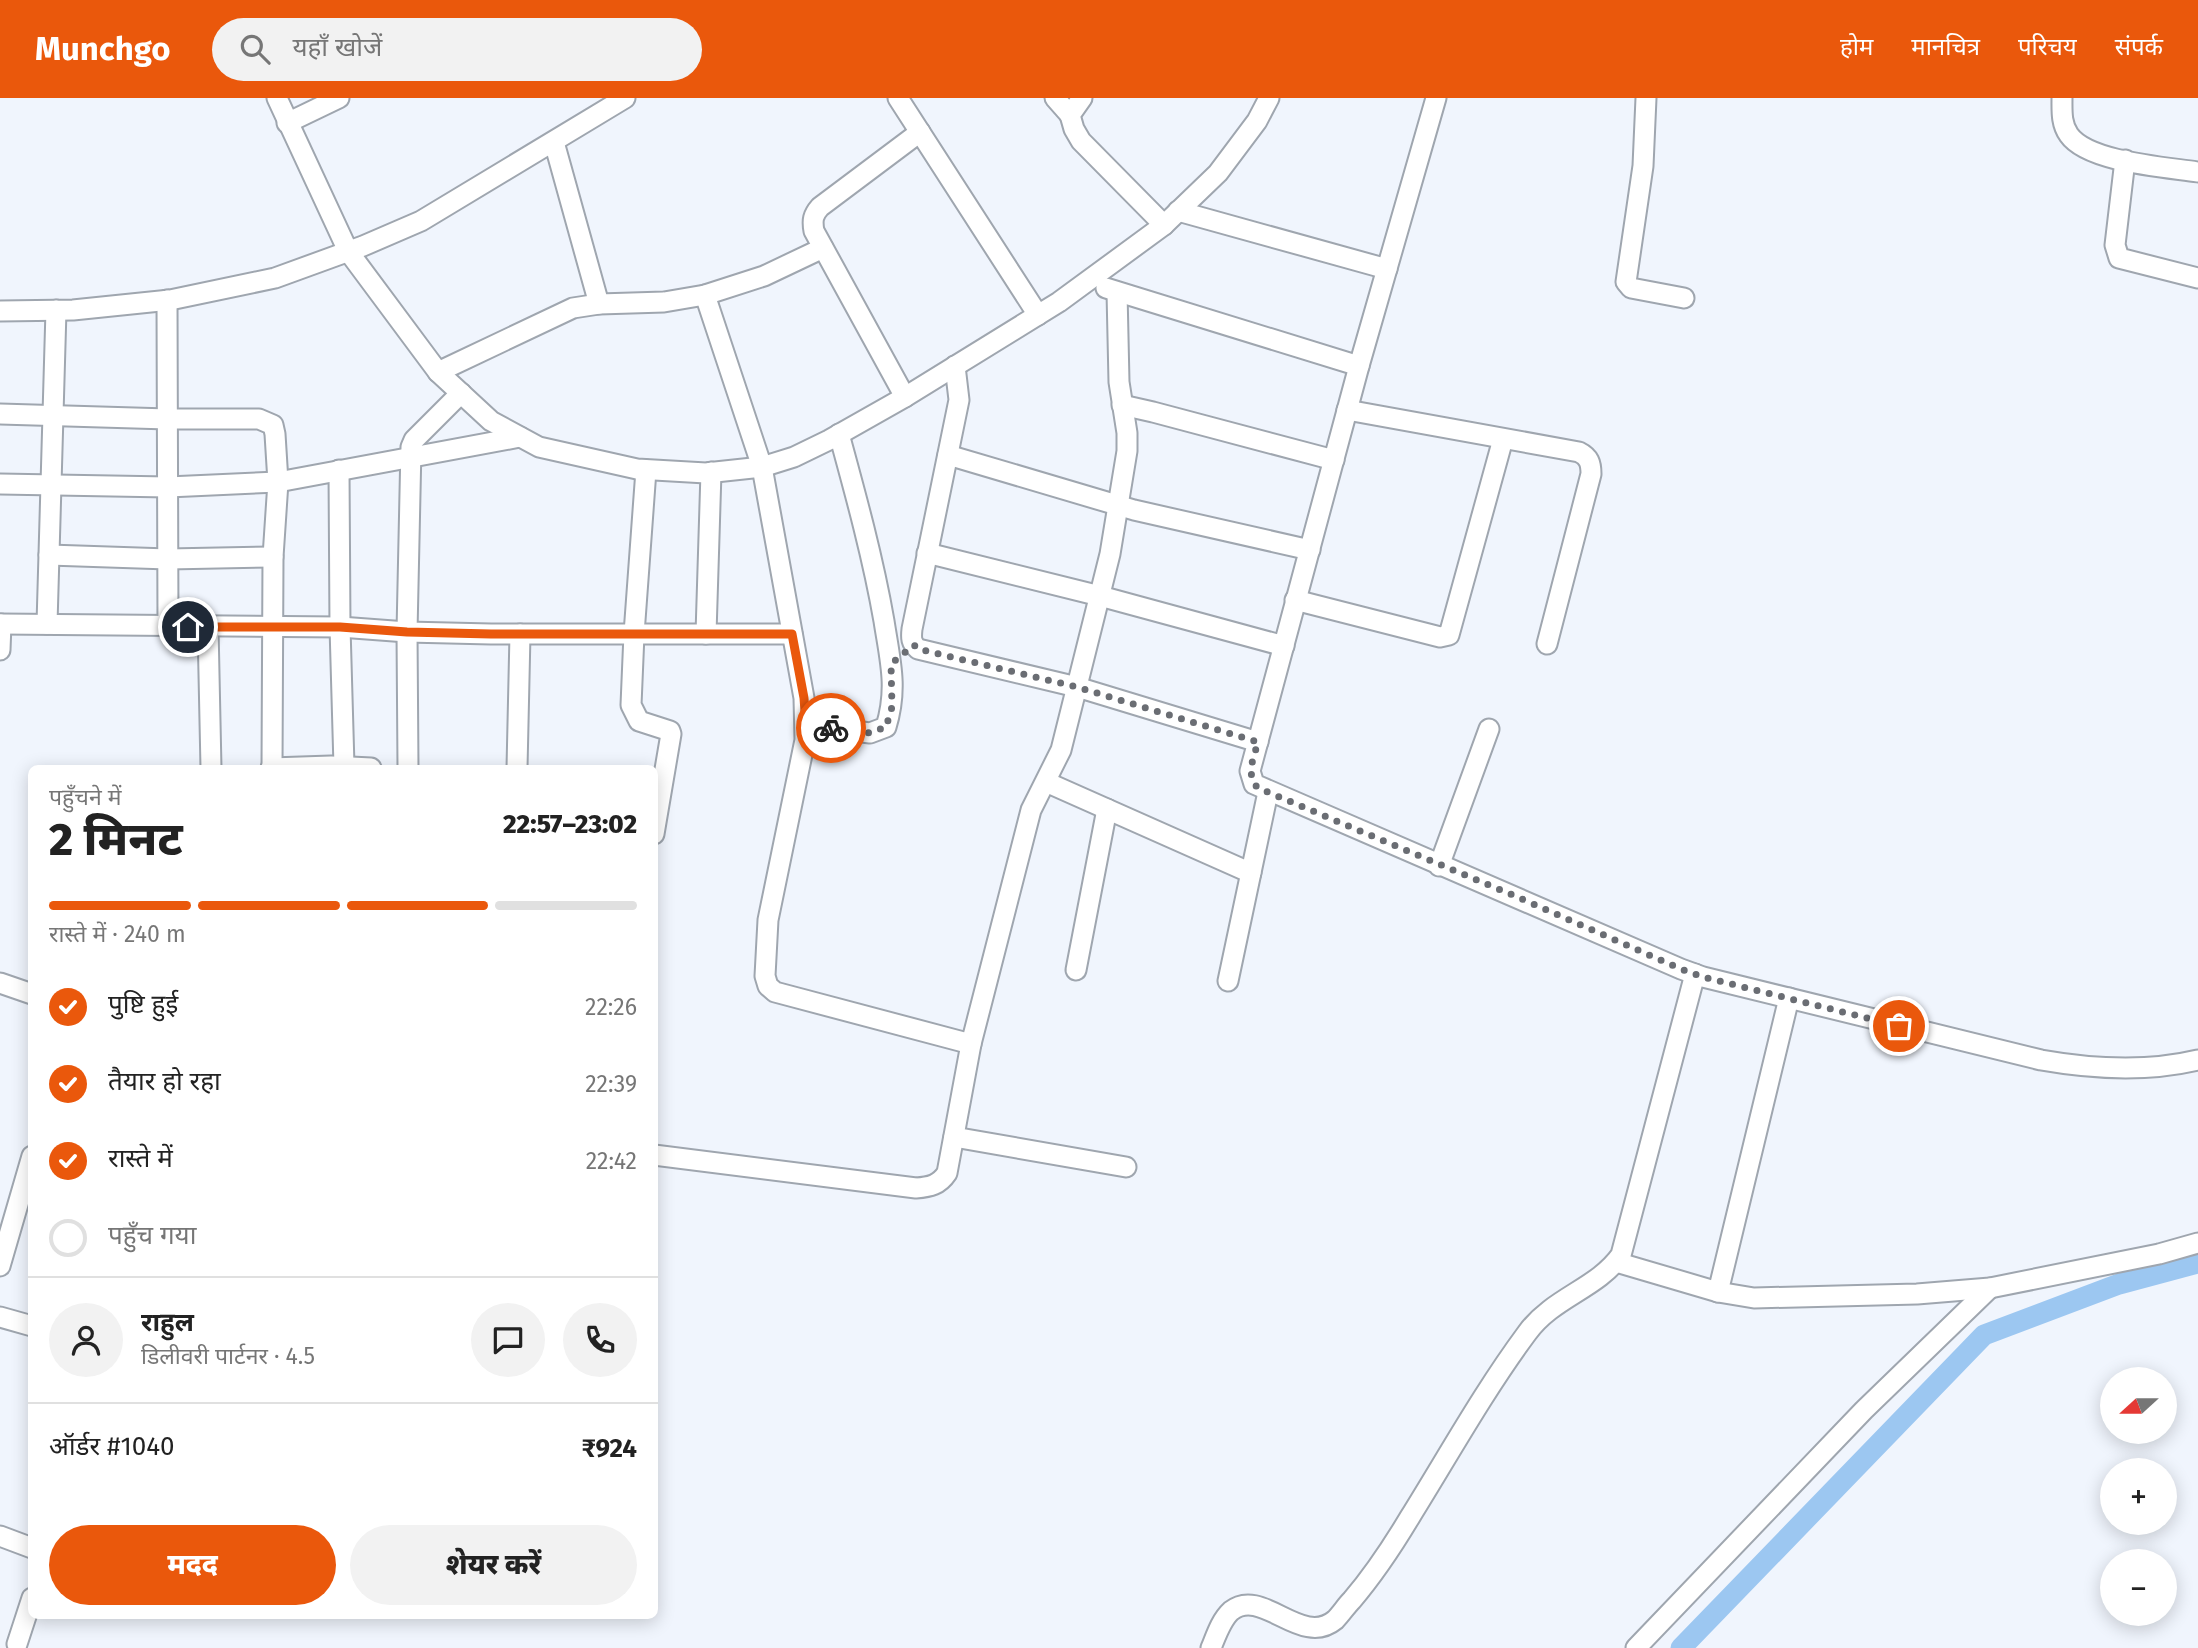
<!DOCTYPE html>
<html lang="hi">
<meta charset="utf-8">
<style>
:root{--surface:#fff;--page:#f2f2f2;--text:#222;--muted:#767676;--line:#e0e0e0;--accent:#ea580c}
body{margin:0;font-family:"Fira Sans","Noto Sans Devanagari",sans-serif;background:var(--page);color:var(--text);height:100vh;display:flex;flex-direction:column;font-size:26px;white-space:nowrap}
*{box-sizing:border-box;margin:0}
p{font-size:23px;color:var(--muted)}
.icon{flex:none;width:38px;height:38px;fill:none;stroke:currentColor;stroke-width:2;stroke-linecap:round;stroke-linejoin:round}
.map{position:relative;flex:1;overflow:hidden}
.drawer{position:absolute;left:28px;top:667px;width:630px;height:854px;display:flex;flex-direction:column;background:var(--surface);border-radius:10px;box-shadow:0 4px 18px #0003}
.drawer>*{flex:none}
.needle{width:46px;rotate:249deg}
.fabs{position:absolute;left:2100px;top:1269px;display:grid;gap:14px}
.fabs a{display:grid;place-items:center;width:77px;height:77px;border-radius:50%;background:var(--surface);box-shadow:0 4px 18px #0003;font-size:35px}
.pin{position:absolute;display:grid;place-items:center;width:60px;height:60px;color:#fff;margin:-30px;border:4px solid #fff;border-radius:50%;box-shadow:0 2px 7px #0007}
.courier{position:absolute;display:grid;place-items:center;width:70px;height:70px;margin:-35px;border:5px solid #ea580c;border-radius:50%;background:#fff;color:#222;box-shadow:0 2px 9px #0007}
.summary em{font-style:normal;font-weight:800}
.summary div{display:flex;flex-direction:column-reverse}
.summary{display:flex;align-items:center;justify-content:space-between;height:119px;padding:0 21px}
h1{font-size:46px;font-weight:800;line-height:52px}
.bar{display:grid;grid-template-columns:repeat(4,1fr);gap:10px 7px;align-content:center;height:84px;padding:0 21px}
.bar i{height:9px;border-radius:5px;background:var(--line)}
.bar .active{background:var(--accent)}
.bar p{grid-column:span 4}
.line{display:flex;align-items:center;gap:18px;padding:0 21px;border-top:2px solid var(--line)}
.line div{flex:1}
.round{display:grid;place-items:center;flex:none;width:74px;height:74px;border-radius:37px;background:var(--page)}
ol{padding:0 21px;list-style:none}
li{display:flex;align-items:center;gap:21px;height:77px}
li p{margin-inline-start:auto}
li .icon{padding:7px;border-radius:50%;background:var(--accent);color:#fff;stroke-width:4}
li:last-child{color:var(--muted)}
li i{width:38px;height:38px;border:4px solid var(--line);border-radius:50%}
.button{display:flex;gap:14px;margin-top:auto;padding:14px 21px}
.button a{flex:1;height:80px;border-radius:42px;background:var(--accent);color:#fff;font-size:28px;font-weight:800;line-height:80px;text-align:center}
.button a+a{background:var(--page);color:var(--text)}
header{display:flex;align-items:center;gap:42px;box-sizing:border-box;height:98px;padding:0 35px;background:var(--accent);color:#fff}
header strong{font-size:33px}
nav{display:flex;gap:38px;margin-inline-start:auto;font-size:24px}
.search{width:490px;height:63px;background:var(--page);display:flex;align-items:center;gap:18px;box-sizing:border-box;padding:0 24px;border-radius:38px;color:var(--muted);font-size:26px}
.map>svg:first-child{display:block}
.lines{fill:none;stroke-linecap:round;stroke-linejoin:round}
.canal{stroke:#9cc7f1;stroke-width:21}
.minor-casing{stroke:#9fa6af;stroke-width:23}
.minor{stroke:#fff;stroke-width:19}
.done{stroke:#6a6d73;stroke-width:7;stroke-dasharray:0 12.6}
.route{stroke:#ea580c;stroke-width:9}
</style>
<header>
<strong>Munchgo</strong>
<div class="search"><svg class="icon" aria-label="search" viewBox="0 0 24 24"><circle cx="10" cy="10" r="6"/><path d="M15 15l6 6"/></svg>यहाँ खोजें</div>
<nav><a>होम</a><a>मानचित्र</a><a>परिचय</a><a>संपर्क</a></nav>
</header>
<div class="map">
<svg width="2198" height="1550" viewBox="0 0 2198 1550">
<rect width="100%" height="100%" fill="#f0f5fd"/>
<g class="lines">
<!-- canal -->
<polyline class="canal" points="1681,1550 1984,1237 2119,1186 2198,1165"/>
<defs>
<g id="minor">
<polyline points="277,0 348,153 438,274 491,323 539,349 637,371 706,375 762,369 794,359 829,342 905,299 1059,204 1164,127 1218,75 1257,23 1269,0"/>
<polyline points="898,0 1038,217"/>
<polyline points="1055,0 1070,17"/>
<polyline points="1082,0 1070,17 1074,31 1081,43 1164,127"/>
<path d="M 1436,0 L 1359,268 L 1250,673 L 1254,686 L 1681,871 L 1703,879 L 2041,962 C 2092,971 2148,974 2198,962"/>
<polyline points="1646,0 1643,68 1626,184 1631,190 1684,200"/>
<path d="M 2062,0 C 2062,13 2061,26 2069,37 C 2088,64 2165,69 2198,74"/>
<polyline points="287,25 339,0"/>
<polyline points="554,44 599,206"/>
<polyline points="2125,62 2115,147 2119,160 2198,180"/>
<polyline points="1178,113 1387,171"/>
<polyline points="1106,190 1359,268"/>
<polyline points="705,197 762,369 804,600 805,642 768,822 765,878 768,888 775,894 971,946"/>
<polyline points="167,202 168,529"/>
<polyline points="0,213 73,212 170,202 275,180 363,148 421,123 625,0"/>
<path d="M 955,268 L 959,302 L 912,531 C 911,540 911,545 918,551 L 1077,589 L 1258,644"/>
<polyline points="438,274 573,210 599,206 664,204 705,197 764,178 823,150"/>
<path d="M 905,299 L 814,133 C 812,122 813,117 820,109 L 920,34"/>
<polyline points="1122,307 1153,314 1334,362"/>
<path d="M 1347,312 L 1579,354 C 1589,359 1591,365 1591,376 L 1547,546"/>
<polyline points="0,316 168,321 259,321 273,327 275,336 278,384 273,459 272,670"/>
<polyline points="948,357 1134,412 1310,452"/>
<polyline points="339,372 340,529 344,668"/>
<polyline points="646,372 634,536 631,607 639,623 670,633 671,636 654,736"/>
<polyline points="0,386 168,389 278,384 520,339"/>
<polyline points="927,455 1100,498 1284,548"/>
<polyline points="49,457 168,461 273,459"/>
<polyline points="1295,502 1440,539 1449,537 1503,341"/>
<polyline points="0,526 340,529 407,534 491,536 792,536"/>
<polyline points="47,526 56,212"/>
<polyline points="208,529 211,670"/>
<polyline points="706,536 711,374"/>
<polyline points="0,552 1,526"/>
<path d="M 806,627 L 870,635 L 886,629 C 898,590 890,562 884,523 C 873,460 856,398 839,336"/>
<polyline points="271,670 331,668 371,670"/>
<polyline points="408,670 407,534 411,349 414,342 461,295"/>
<polyline points="517,670 520,536"/>
<polyline points="1046,684 1251,775"/>
<polyline points="1439,768 1489,631"/>
<polyline points="1076,872 1107,711"/>
<polyline points="1228,883 1268,694"/>
<polyline points="0,885 32,896"/>
<polyline points="954,1039 1126,1069"/>
<path d="M 654,1057 L 916,1090 C 930,1089 939,1087 947,1075 L 971,946 L 1031,712 L 1061,652 L 1110,456 L 1127,353 L 1127,335 L 1119,284 L 1117,194"/>
<polyline points="1616,1164 1718,1194 1754,1200 1917,1196 1990,1190 2159,1156 2198,1145"/>
<polyline points="0,1168 32,1058"/>
<polyline points="1718,1194 1789,900"/>
<polyline points="0,1219 32,1228"/>
<polyline points="0,1438 32,1450"/>
<polyline points="17,1546 32,1500"/>
<path d="M 1211,1550 C 1216,1538 1221,1522 1231,1513 C 1262,1488 1301,1550 1335,1522 C 1341,1516 1346,1508 1352,1502 C 1375,1475 1392,1449 1410,1419 C 1448,1358 1484,1293 1527,1235 C 1553,1199 1597,1191 1621,1157 L 1695,876"/>
<polyline points="1636,1550 1864,1312 1990,1190"/>
</g>
</defs>
<!-- minor casing -->
<use href="#minor" class="minor-casing"/>
<!-- minor -->
<use href="#minor" class="minor"/>
</g>
<g class="lines">
<!-- done -->
<path class="done" d="M 831,630 L 870,635 L 886,629 L 892,609 L 891,566 L 914,547 L 918,551 L 1077,589 L 1258,644 C 1254,659 1245,677 1258,690 L 1515,798 L 1681,871 L 1703,879 L 1899,928"/>
<!-- route -->
<polyline class="route" points="188,529 340,529 407,534 491,536 792,536 804,600 806,627 831,630"/>
</g>
</svg>
<div class="fabs">
<a><svg class="needle" viewBox="-14 -14 28 28"><path d="M0-13l5 13h-10z" fill="#e53935"/><path d="M0 13l5-13h-10z" fill="#767676"/></svg></a>
<a>+</a>
<a>−</a>
</div>
<div class="pin" style="left:1899px;top:928px;background:#ea580c"><svg class="icon" aria-label="bag" viewBox="0 0 24 24"><path d="M5 8h14l-1 12H6zM9 8a3 3 0 0 1 6 0"/></svg></div>
<div class="pin" style="left:188px;top:529px;background:#1f2937"><svg class="icon" aria-label="home" viewBox="0 0 24 24"><path d="M3 11l9-7 9 7M6 9v11h12V9"/></svg></div>
<div class="courier" style="left:831px;top:630px"><svg class="icon" aria-label="bike" viewBox="0 0 24 24"><circle cx="6" cy="16" r="4"/><circle cx="18" cy="16" r="4"/><path d="M6 16l4-8h5l3 8M10 8l3 8H6M13 5h3"/></svg></div>
<section class="drawer">
<div class="summary"><div><h1>2 मिनट</h1><p>पहुँचने में</p></div><em>22:57–23:02</em></div>
<div class="bar"><i class="active"></i><i class="active"></i><i class="active"></i><i></i><p>रास्ते में · 240 m</p></div>
<ol>
<li><svg class="icon" aria-label="check" viewBox="0 0 24 24"><path d="M5 12l5 5 9-10"/></svg>पुष्टि हुई<p>22:26</p></li>
<li><svg class="icon" aria-label="check" viewBox="0 0 24 24"><path d="M5 12l5 5 9-10"/></svg>तैयार हो रहा<p>22:39</p></li>
<li><svg class="icon" aria-label="check" viewBox="0 0 24 24"><path d="M5 12l5 5 9-10"/></svg>रास्ते में<p>22:42</p></li>
<li><i></i>पहुँच गया</li>
</ol>
<div class="line" style="height:126px"><a class="round"><svg class="icon" aria-label="person" viewBox="0 0 24 24"><circle cx="12" cy="8" r="4"/><path d="M4 21q1-7 8-7t8 7"/></svg></a><div><b>राहुल</b><p>डिलीवरी पार्टनर · 4.5</p></div><a class="round"><svg class="icon" aria-label="chat" viewBox="0 0 24 24"><path d="M4 5h16v11H9l-5 4z"/></svg></a><a class="round"><svg class="icon" aria-label="phone" viewBox="0 0 24 24"><path d="M5 4h4l2 5-3 2q2 4 5 5l2-3 5 2v4C11 20 4 13 5 4z"/></svg></a></div>
<div class="line" style="height:91px"><div>ऑर्डर #1040</div><b>₹924</b></div>
<div class="button"><a>मदद</a><a>शेयर करें</a></div>
</section>
</div>
